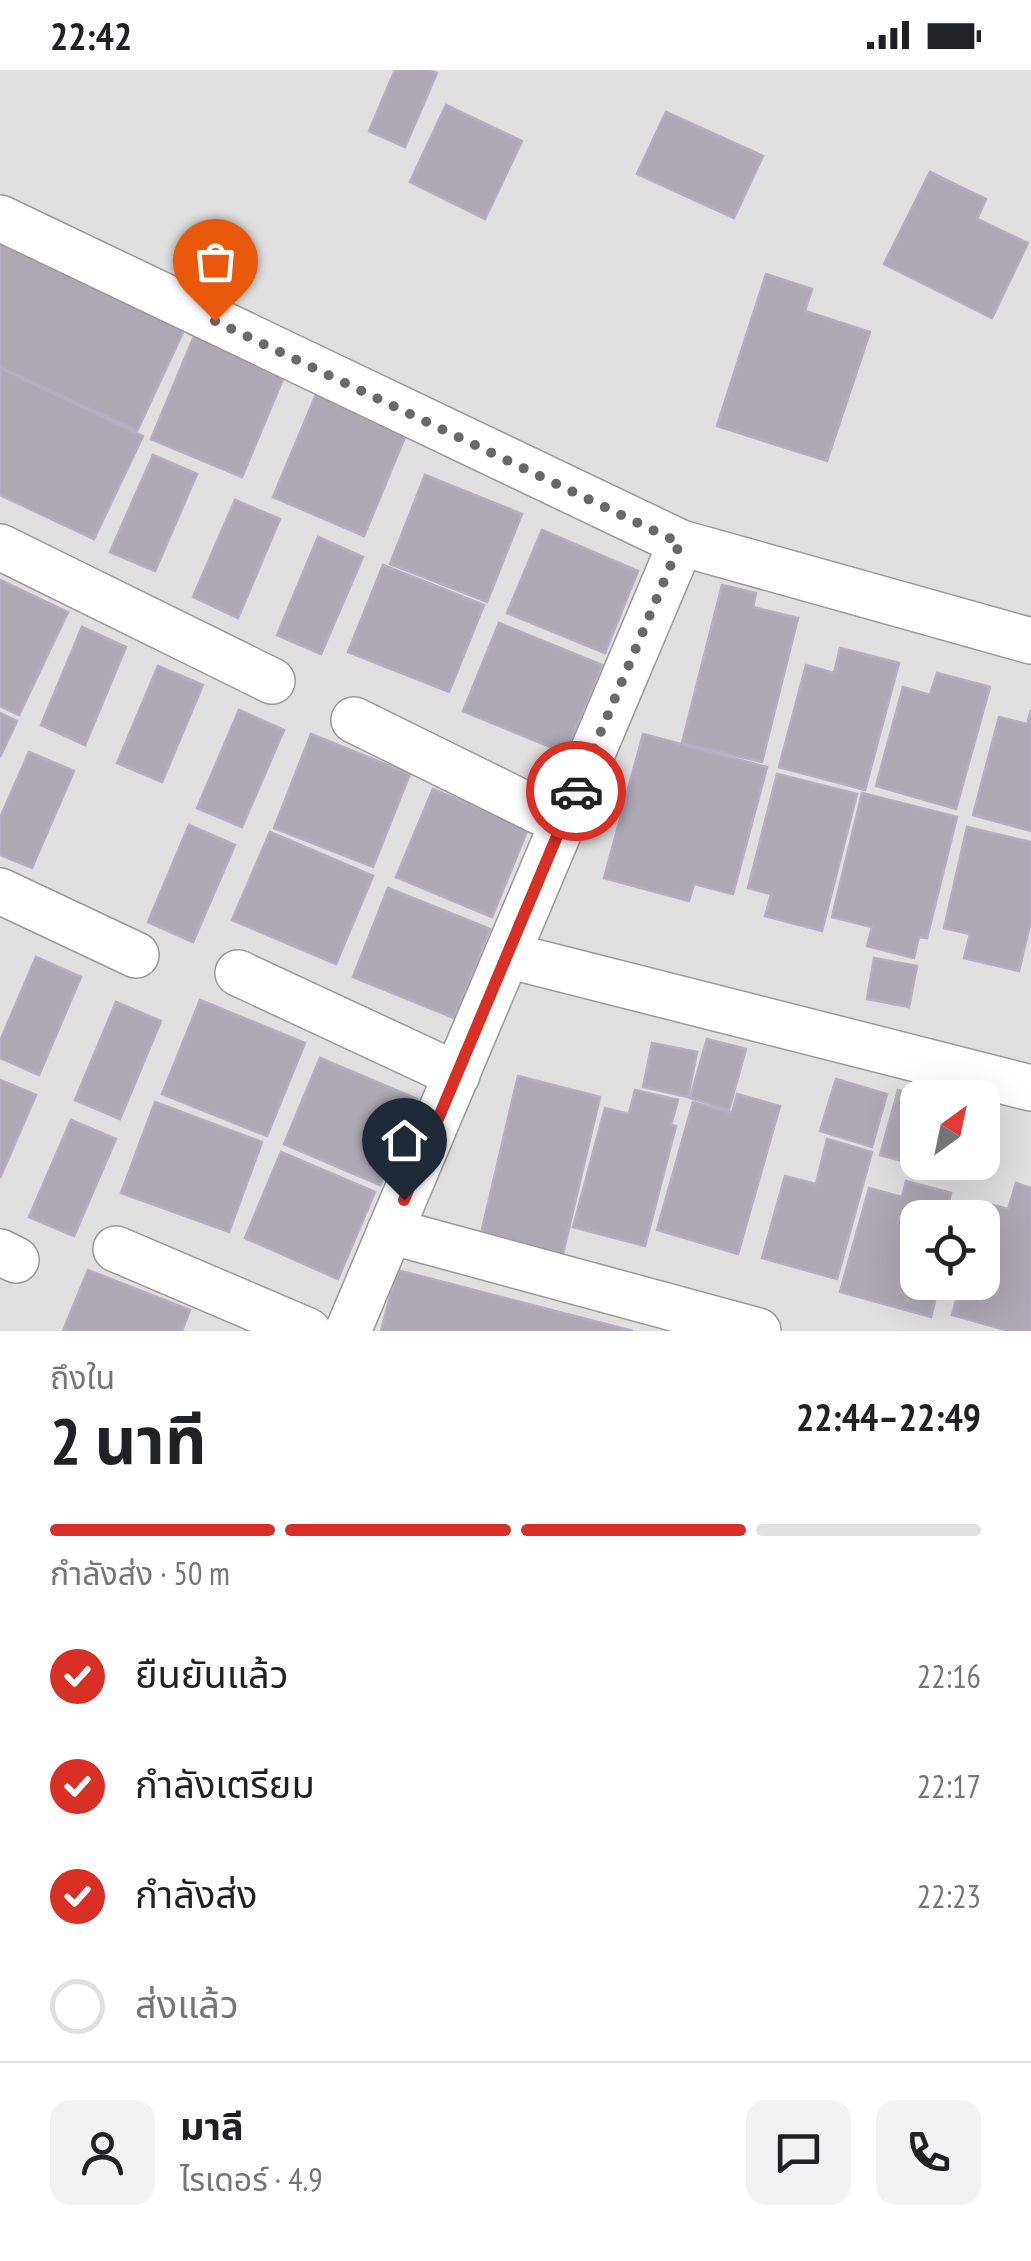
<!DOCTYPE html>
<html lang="th">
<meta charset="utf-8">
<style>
:root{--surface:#fff;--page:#f2f2f2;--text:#202124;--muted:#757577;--line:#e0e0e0;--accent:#d93025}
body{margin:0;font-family:"PT Sans Narrow","Noto Sans Thai",sans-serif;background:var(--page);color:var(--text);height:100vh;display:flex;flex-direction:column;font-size:38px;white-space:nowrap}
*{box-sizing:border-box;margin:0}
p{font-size:32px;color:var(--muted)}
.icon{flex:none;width:55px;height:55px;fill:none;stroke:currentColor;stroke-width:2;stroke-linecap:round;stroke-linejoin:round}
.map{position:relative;height:1261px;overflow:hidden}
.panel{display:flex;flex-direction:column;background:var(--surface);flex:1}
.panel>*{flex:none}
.needle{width:65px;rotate:33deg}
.tools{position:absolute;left:900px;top:1010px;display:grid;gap:20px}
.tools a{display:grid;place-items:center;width:100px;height:100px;border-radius:20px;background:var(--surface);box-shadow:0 10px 40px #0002;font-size:50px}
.pin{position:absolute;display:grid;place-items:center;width:85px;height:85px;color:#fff;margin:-102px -42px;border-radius:50% 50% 50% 0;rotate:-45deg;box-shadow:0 0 10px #0007}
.pin .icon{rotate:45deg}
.courier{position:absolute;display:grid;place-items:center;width:100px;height:100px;margin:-50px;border:8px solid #d93025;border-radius:50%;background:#fff;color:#222;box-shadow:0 2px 12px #0007}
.headline em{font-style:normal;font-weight:700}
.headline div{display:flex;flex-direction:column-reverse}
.headline{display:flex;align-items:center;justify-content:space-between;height:170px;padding:0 50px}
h1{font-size:65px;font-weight:700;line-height:75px}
.bar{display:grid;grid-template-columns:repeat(4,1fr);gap:15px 10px;align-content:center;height:120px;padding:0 50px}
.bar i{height:12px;border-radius:8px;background:var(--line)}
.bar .active{background:var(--accent)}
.bar p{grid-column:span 4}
.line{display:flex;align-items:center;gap:25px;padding:0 50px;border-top:2px solid var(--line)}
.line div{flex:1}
.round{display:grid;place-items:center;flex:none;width:105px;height:105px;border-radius:20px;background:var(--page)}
ol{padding:0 50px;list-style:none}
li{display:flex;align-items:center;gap:30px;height:110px}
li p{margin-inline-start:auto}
li .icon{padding:10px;border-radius:50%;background:var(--accent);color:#fff;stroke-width:4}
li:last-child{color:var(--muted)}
li i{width:55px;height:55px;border:5px solid var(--line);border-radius:50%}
.status{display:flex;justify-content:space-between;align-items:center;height:70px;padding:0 50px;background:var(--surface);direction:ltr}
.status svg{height:28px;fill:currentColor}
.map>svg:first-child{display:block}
.residential{fill:#dfdfdf;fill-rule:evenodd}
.building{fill:#ada8b3;stroke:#b7acc2;stroke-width:2.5}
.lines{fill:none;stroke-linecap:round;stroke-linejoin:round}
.street-casing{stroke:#999;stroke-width:48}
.street{stroke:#fff;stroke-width:45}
.done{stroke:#6a686a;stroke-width:10;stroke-dasharray:0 18}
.route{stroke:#d93025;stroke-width:12}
</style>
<div class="status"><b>22:42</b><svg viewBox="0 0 49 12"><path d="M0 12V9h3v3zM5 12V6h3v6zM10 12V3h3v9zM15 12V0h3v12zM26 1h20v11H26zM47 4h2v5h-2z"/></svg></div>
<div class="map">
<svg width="1031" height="1261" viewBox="0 0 1031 1261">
<rect width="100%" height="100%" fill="#efe9f1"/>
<!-- residential -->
<path class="residential" d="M 0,0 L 1031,0 L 1031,1261 L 0,1261 ZM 918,1028 L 982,1028 L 982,1092 L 918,1092 ZM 918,1148 L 982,1148 L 982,1212 L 918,1212 Z"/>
<!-- building -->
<g class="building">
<polygon points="395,0 429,0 437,3 405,77 369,61"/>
<polygon points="446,35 522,71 485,149 410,112"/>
<polygon points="666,42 763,86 734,148 637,104"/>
<polygon points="930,102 986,129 977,149 1028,173 992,248 884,194"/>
<polygon points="0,170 185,258 137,361 0,297"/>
<polygon points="766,204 812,219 805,241 870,262 827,391 717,356"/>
<polygon points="195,264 286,302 242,407 151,369"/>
<polygon points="0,298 143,366 94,469 0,425"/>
<polygon points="317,322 408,360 364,466 273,427"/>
<polygon points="153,385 197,404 155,501 110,482"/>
<polygon points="425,405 522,444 487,532 390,494"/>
<polygon points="235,430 280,449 238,548 193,527"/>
<polygon points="542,460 638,501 605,583 507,543"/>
<polygon points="318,467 363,487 321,584 277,565"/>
<polygon points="383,495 484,535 449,622 348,582"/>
<polygon points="0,510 68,542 19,645 0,636"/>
<polygon points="722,515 756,523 753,537 798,548 762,692 682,673"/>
<polygon points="499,553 602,595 565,683 463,641"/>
<polygon points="82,557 126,577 85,675 41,655"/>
<polygon points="840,578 899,593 865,720 779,697 806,595 834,603"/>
<polygon points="158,596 203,615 162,712 117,693"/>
<polygon points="937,603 990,617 956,739 876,716 903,617 930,625"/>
<polygon points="239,640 284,660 242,757 197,738"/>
<polygon points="1031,640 1031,761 973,745 999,647 1027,654"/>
<polygon points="0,643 17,651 0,687"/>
<polygon points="311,664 410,704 373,797 274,758"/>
<polygon points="643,664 767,697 733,824 694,814 689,831 604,808"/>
<polygon points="29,682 74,701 32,798 0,785 0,748"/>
<polygon points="777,704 857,724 822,861 765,846 771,824 748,818"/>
<polygon points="433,719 528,759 492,847 396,807"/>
<polygon points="862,723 957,747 927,868 919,867 914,888 867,876 872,857 832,847"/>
<polygon points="189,755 235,775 193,872 148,852"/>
<polygon points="967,757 1031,772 1031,851 1019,901 964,888 970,864 944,858"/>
<polygon points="270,762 373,806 336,894 232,850"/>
<polygon points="388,818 490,859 454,948 353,907"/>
<polygon points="36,887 81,907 39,1005 0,988 0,971"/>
<polygon points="874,888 917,896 909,937 867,929"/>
<polygon points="200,930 305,973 267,1066 162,1024"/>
<polygon points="116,932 161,951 120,1049 75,1030"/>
<polygon points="707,969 746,979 729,1040 690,1028"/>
<polygon points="652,973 697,982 688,1027 643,1017"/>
<polygon points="320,988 417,1029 380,1115 284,1074"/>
<polygon points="518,1006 600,1027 561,1192 479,1172"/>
<polygon points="836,1009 887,1024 872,1077 820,1061"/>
<polygon points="0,1010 36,1025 0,1108"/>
<polygon points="635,1020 678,1030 671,1055 676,1056 645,1176 573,1157 605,1038 629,1044"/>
<polygon points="898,1020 924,1028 918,1028 918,1092 922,1092 921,1096 880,1085"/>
<polygon points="737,1024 780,1036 738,1184 657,1160 693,1032 732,1043"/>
<polygon points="155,1032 262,1072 229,1162 121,1123"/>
<polygon points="71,1050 116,1069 74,1166 29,1147"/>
<polygon points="827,1069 872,1082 837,1209 762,1188 785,1106 816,1114"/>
<polygon points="281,1082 375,1122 338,1209 245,1168"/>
<polygon points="906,1111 951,1123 946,1145 955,1148 918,1148 918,1212 940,1212 931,1247 840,1222 869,1118 902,1127"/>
<polygon points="1016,1113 1031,1118 1031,1261 1009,1261 952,1245 961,1212 982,1212 982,1148 978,1148 983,1132 1008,1139"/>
<polygon points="88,1200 190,1240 182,1261 63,1261"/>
<polygon points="397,1200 633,1261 381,1261"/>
</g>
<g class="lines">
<defs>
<g id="street">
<polyline points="0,148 681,473 1031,571"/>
<polyline points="0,477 272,611"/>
<polyline points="354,650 563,753"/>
<polyline points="0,821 136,885"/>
<polyline points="507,885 1031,1018"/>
<polyline points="238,903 457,1005"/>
<polyline points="390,1161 758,1261"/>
<polyline points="116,1179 308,1261"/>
<polyline points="0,1182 16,1190"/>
<polyline points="348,1261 681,473"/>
</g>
</defs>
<!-- street casing -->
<use href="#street" class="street-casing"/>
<!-- street -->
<use href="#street" class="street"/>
</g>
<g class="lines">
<!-- done -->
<polyline class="done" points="215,251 680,473 576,721"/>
<!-- route -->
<polyline class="route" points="404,1130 576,721"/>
</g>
</svg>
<div class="tools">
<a><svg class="needle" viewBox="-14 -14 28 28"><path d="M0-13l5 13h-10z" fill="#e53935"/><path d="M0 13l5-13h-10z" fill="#757577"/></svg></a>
<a><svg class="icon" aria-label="locate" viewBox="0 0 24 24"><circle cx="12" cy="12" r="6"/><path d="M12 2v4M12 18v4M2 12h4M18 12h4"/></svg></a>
</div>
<div class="pin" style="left:215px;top:251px;background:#ea580c"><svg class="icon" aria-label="bag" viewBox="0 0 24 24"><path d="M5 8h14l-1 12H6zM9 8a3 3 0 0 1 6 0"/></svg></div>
<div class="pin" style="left:404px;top:1130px;background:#1f2937"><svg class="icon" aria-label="home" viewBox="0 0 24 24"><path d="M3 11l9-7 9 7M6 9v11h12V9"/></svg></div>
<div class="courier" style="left:576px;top:721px"><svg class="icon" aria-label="car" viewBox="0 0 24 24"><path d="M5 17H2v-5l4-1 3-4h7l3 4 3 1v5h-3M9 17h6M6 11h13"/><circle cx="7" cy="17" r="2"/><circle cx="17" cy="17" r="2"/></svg></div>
</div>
<section class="panel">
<div class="headline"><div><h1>2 นาที</h1><p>ถึงใน</p></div><em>22:44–22:49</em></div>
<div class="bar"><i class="active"></i><i class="active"></i><i class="active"></i><i></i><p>กำลังส่ง · 50 m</p></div>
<ol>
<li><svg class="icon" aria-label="check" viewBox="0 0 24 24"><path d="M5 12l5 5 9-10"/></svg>ยืนยันแล้ว<p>22:16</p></li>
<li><svg class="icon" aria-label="check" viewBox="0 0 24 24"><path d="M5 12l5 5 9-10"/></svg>กำลังเตรียม<p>22:17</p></li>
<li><svg class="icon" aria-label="check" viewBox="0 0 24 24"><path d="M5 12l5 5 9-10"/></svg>กำลังส่ง<p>22:23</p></li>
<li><i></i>ส่งแล้ว</li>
</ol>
<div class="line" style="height:180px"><a class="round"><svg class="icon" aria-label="person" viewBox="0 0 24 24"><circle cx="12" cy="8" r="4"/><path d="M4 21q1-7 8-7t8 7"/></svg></a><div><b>มาลี</b><p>ไรเดอร์ · 4.9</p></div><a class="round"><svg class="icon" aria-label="chat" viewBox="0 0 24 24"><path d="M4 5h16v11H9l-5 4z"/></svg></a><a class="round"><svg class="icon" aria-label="phone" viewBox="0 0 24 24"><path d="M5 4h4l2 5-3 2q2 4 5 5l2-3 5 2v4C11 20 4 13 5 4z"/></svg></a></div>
</section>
